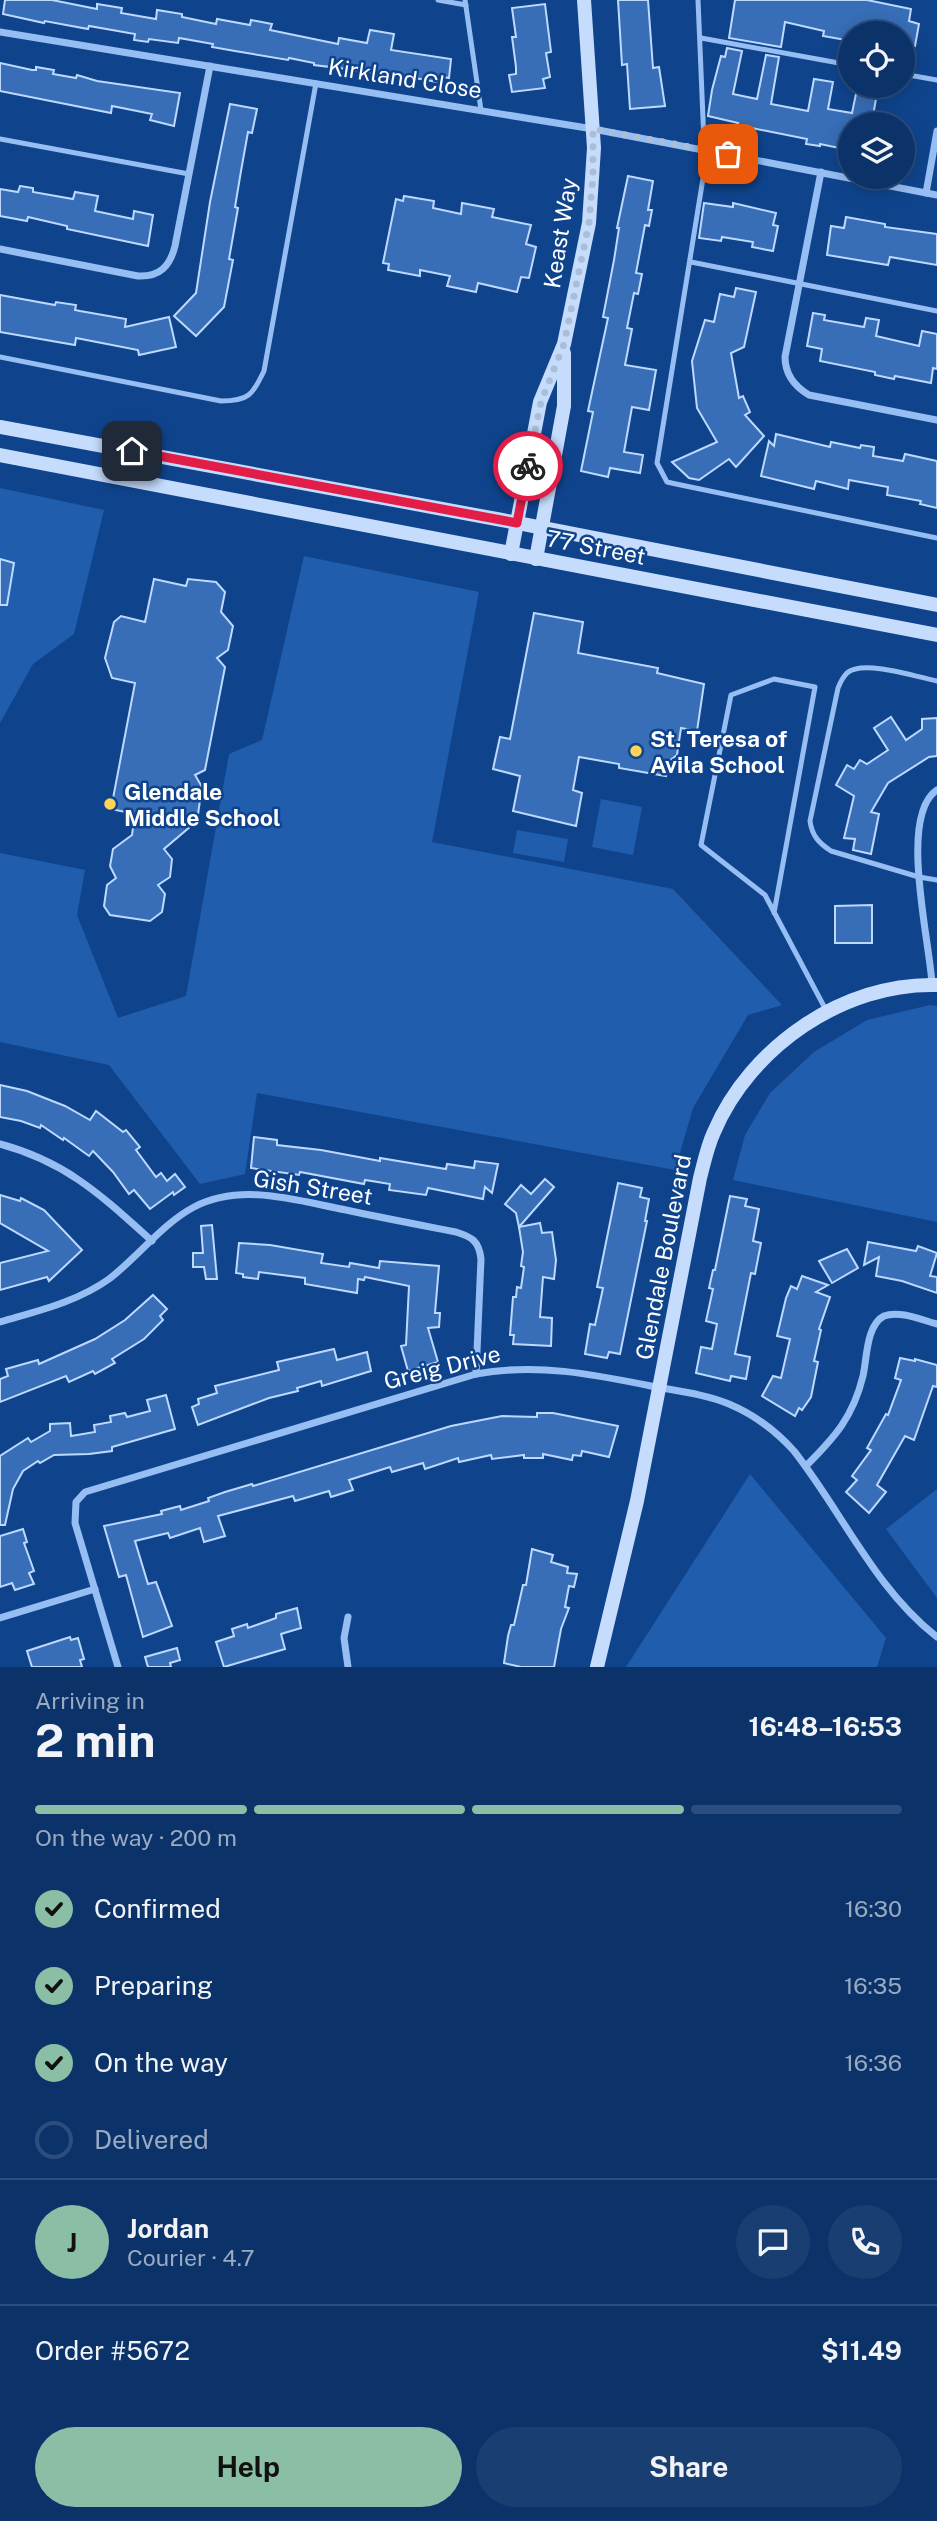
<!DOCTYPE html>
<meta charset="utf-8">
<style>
:root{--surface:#0b336a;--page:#193f72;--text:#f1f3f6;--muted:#9aaac1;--line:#2b4e7e;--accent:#8abfa5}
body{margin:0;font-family:"Public Sans",sans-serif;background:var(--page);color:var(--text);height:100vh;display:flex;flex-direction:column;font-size:26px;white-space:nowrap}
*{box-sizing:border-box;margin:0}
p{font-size:23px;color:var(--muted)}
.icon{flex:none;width:38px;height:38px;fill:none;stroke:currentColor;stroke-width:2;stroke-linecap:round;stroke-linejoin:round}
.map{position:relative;height:1667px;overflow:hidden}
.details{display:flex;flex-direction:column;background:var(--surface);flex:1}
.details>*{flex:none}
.tools{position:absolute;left:838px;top:21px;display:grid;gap:14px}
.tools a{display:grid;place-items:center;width:77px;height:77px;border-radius:50%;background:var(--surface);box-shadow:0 4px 18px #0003,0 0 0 2px var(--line);font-size:35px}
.pin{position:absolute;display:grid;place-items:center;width:60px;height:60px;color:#fff;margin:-30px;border-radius:14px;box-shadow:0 4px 10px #0006}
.courier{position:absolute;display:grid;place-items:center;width:70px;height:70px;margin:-35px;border:5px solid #e11d48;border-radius:50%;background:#fff;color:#222;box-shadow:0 2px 9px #0007}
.overview em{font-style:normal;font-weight:700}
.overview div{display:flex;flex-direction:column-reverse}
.overview{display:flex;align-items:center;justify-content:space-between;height:119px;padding:0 35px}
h1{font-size:46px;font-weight:700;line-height:52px}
.bar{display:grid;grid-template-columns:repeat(4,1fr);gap:10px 7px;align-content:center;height:84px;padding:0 35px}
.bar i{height:9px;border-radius:5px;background:var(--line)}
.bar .selected{background:var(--accent)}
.bar p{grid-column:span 4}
.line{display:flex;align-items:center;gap:18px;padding:0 35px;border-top:2px solid var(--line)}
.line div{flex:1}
.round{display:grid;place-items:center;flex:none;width:74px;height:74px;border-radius:37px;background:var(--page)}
ol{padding:0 35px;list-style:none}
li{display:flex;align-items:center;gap:21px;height:77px}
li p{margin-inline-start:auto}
li .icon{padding:7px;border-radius:50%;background:var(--accent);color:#111;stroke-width:4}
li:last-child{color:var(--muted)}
li i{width:38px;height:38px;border:4px solid var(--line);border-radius:50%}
.cta{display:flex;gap:14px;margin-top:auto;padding:14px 35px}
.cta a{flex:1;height:80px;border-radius:42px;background:var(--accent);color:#111;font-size:28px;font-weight:700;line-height:80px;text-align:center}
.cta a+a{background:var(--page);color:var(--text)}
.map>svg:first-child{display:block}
.green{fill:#205dad}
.building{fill:#376eb7;stroke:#bdd9fe;stroke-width:2}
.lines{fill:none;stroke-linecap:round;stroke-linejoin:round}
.lane{stroke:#96bef3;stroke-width:5}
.street{stroke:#96bef3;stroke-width:7}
.secondary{stroke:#c5dcfd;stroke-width:14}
.done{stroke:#abbed7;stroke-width:7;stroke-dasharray:0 12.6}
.route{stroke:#e11d48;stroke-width:9}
.poi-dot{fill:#ffd258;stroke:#0f448d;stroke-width:2.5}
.labels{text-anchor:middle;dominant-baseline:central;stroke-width:5;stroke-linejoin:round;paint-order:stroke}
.street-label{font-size:23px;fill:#fff;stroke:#0f448d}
.poi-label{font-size:23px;font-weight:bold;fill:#fff;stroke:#0f448d;text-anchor:start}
</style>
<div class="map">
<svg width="937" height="1667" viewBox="0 0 937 1667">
<rect width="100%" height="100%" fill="#0f448d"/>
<!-- green -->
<g class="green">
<polygon points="0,488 104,510 74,634 33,664 0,723"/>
<polygon points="304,556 479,592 432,842 673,889 782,1005 748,1015 693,1108 675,1170 257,1093 245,1174 200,1184 109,1065 0,1042 0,853 85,870 77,915 118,1018 186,996 229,754 262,740"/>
<polygon points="601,799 642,807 633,855 592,847"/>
<polygon points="517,830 568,839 564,862 513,853"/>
<polygon points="930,1005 937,1006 937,1222 733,1180 745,1135 770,1093 814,1052 867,1020"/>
<polygon points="750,1474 886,1638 877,1667 626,1667"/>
<polygon points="937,1489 937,1598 886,1529"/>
</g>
<!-- building -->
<g class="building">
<polygon points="5,0 52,0 97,9 97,4 122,8 121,13 156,19 157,10 182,14 182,17 216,24 217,19 250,25 251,20 272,24 270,30 338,44 339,38 367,43 370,30 394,34 391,50 451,59 449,78 443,77 443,83 387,73 386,77 371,75 371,72 314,65 314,63 289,58 288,60 235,51 212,47 213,44 179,38 178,43 149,39 148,42 134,40 135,34 89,26 88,29 45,21 44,23 3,14"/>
<polygon points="618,0 648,0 653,68 659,67 665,106 630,109 627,64 622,65"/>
<polygon points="735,0 867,0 911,9 909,21 919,24 915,46 903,43 903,33 848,33 846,40 823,36 824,31 785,22 781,47 729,38"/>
<polygon points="545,4 551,52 546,53 550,77 543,79 545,88 512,92 509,75 516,74 516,67 512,37 516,37 512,8"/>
<polygon points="727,48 742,51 733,94 757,99 766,55 779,57 771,104 808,111 814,79 833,82 828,109 852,113 857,89 877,93 873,116 879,117 879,124 850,124 849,150 820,144 820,146 806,144 807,139 737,125 738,123 708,116 712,90 721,56 725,57"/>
<polygon points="0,63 32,70 36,70 36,67 54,70 53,74 76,78 77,75 97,81 180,93 174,126 150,120 152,114 112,106 111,113 0,91"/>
<polygon points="230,104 257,109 252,133 248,132 241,171 235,207 238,208 229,259 233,260 224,307 196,336 174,316 196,293 210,202"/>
<polygon points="628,176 653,181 648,210 652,210 649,226 645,225 636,273 642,274 638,294 634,293 627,328 632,329 625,365 656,370 649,410 632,407 624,452 643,455 640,473 610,468 608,477 581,471 593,412 588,411 608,318 603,317 614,260 619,228 617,228"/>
<polygon points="20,186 33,188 33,192 73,199 75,192 98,196 95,211 133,219 134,211 153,215 148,246 67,229 67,226 28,217 27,221 0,216 0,189 18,192"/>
<polygon points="404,196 434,201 433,208 461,214 462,203 494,209 492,217 531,225 526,244 536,247 529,278 521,277 517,292 478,283 476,292 447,286 450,276 420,270 420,276 388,270 389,264 383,263 396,199 403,201"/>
<polygon points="704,203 733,207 733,203 776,213 773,225 778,226 773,251 752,247 753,242 722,237 721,241 699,238"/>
<polygon points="846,217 885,224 885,227 937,234 937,265 890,257 888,265 827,255 831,226 844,228"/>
<polygon points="736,288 756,292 744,347 731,353 739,398 743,396 750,412 745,415 764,436 736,467 729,459 699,480 689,478 672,462 717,442 697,408 692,361 705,320 714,322 720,294 734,297"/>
<polygon points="0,295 55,305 56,302 76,305 75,310 80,311 126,319 125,327 169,317 176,347 139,355 138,350 76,338 75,345 0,332"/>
<polygon points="813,313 825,315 824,320 864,327 866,318 879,320 876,336 919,346 922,331 937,334 937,369 933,368 931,383 895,376 894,379 875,375 875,372 820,361 822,349 807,346"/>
<polygon points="776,434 830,447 831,442 860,448 861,445 874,447 873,456 903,461 905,454 937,461 937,508 920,504 921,501 887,495 888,487 849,480 848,489 816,481 814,489 761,476 769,441 774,446"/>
<polygon points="0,559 14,563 7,605 0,605"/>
<polygon points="154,579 186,586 188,579 216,582 225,592 221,612 233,626 228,650 217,658 225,667 205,770 195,775 202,787 197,821 164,849 172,859 170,877 158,885 165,894 162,912 150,921 110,915 104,906 107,885 116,878 110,866 113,849 132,835 135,814 111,809 135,683 112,678 105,658 114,622 121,616 145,622"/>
<polygon points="534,613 583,622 578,653 658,668 657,673 704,684 697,731 681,728 677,755 669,761 666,776 619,768 619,764 579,757 573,790 582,793 576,826 513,811 520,776 493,769 500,737 510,739"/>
<polygon points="891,717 906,740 922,729 922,719 937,718 937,756 929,757 888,783 871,812 879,814 871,854 853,850 855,839 844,838 854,796 836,785 847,765 854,769 860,760 867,764 888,750 874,728"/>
<polygon points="872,905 872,943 835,943 835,906"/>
<polygon points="0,1085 27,1091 65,1106 90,1120 96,1111 123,1132 126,1130 140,1147 136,1150 156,1177 161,1173 167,1181 175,1174 185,1187 174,1195 173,1192 150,1209 134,1190 129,1194 113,1172 93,1151 89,1156 64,1138 63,1140 41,1125 40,1128 21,1121 0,1117"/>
<polygon points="254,1137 277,1140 277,1145 321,1150 380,1161 380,1158 446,1169 447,1164 474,1168 475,1161 498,1164 492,1193 485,1187 483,1199 428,1188 426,1195 389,1190 390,1184 365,1180 364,1184 300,1172 299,1175 251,1168"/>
<polygon points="545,1179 554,1187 519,1227 516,1213 505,1204 521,1185 531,1194"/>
<polygon points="618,1183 642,1188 640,1197 649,1199 645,1221 647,1221 620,1354 609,1352 607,1358 585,1354 590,1324 595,1325 603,1288 597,1287"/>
<polygon points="0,1195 20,1201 21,1198 44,1210 82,1250 49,1281 47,1277 0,1290 0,1263 48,1251 0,1223"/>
<polygon points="730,1196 747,1199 745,1206 759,1209 753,1241 761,1243 755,1274 751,1273 735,1354 750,1357 746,1379 731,1376 730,1381 696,1373 701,1347 712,1349 717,1324 706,1321 713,1289 709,1288 713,1270 715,1270"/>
<polygon points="540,1223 542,1233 552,1232 556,1260 554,1279 543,1277 540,1317 552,1318 551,1346 513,1344 514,1335 510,1335 513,1297 516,1297 517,1287 521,1288 524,1267 521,1266 523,1252 519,1227"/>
<polygon points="212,1225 217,1279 206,1279 204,1267 193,1267 193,1253 203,1253 201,1226"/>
<polygon points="868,1242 916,1251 918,1246 937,1253 930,1276 937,1277 937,1293 902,1281 876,1276 879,1257 864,1265"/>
<polygon points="239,1243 270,1245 323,1254 321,1263 349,1267 350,1263 379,1268 380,1261 439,1266 435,1313 440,1313 439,1327 428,1328 438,1362 408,1371 401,1346 406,1345 409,1286 365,1277 364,1280 358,1279 357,1293 305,1284 305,1278 259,1272 258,1279 243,1277 243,1274 236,1273"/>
<polygon points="847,1249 858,1268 832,1283 819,1261"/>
<polygon points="802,1276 828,1285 816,1292 830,1297 819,1329 821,1330 814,1361 818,1362 811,1397 802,1410 799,1408 795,1416 762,1396 773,1376 781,1378 790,1339 777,1336 786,1298 791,1286 797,1289"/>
<polygon points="153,1295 167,1309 160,1316 163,1320 144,1339 112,1359 115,1363 95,1374 93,1371 69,1382 66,1376 0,1402 0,1379 8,1376 6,1369 38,1360 39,1364 95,1339 125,1320"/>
<polygon points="334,1349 337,1360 367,1352 371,1371 322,1386 321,1381 297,1388 298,1391 269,1398 198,1425 192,1407 199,1404 198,1399 217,1393 215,1386 279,1370 277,1362"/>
<polygon points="900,1358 915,1361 915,1359 937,1365 937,1387 933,1386 914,1440 905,1436 877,1485 886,1492 869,1513 846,1492 857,1480 852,1476 871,1450 867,1448 886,1414 888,1415 901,1380 895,1378"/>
<polygon points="166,1395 175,1429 112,1447 112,1451 89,1454 54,1455 40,1463 38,1461 23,1471 13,1489 5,1525 0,1525 0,1456 28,1438 31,1442 50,1431 50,1424 70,1423 71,1436 95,1432 94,1425 111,1422 110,1416 125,1413 127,1417 150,1411 147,1400"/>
<polygon points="537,1413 553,1413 618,1426 609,1457 582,1451 581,1456 573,1455 572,1460 543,1454 543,1458 524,1458 524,1455 492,1459 491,1455 459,1462 458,1458 425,1469 423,1463 392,1472 390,1467 349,1480 353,1490 331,1497 329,1491 295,1501 293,1496 218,1516 225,1536 204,1542 200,1528 170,1538 168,1533 135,1541 148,1584 156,1582 172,1626 143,1637 126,1575 119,1577 104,1526 162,1514 161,1511 180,1506 181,1510 209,1501 208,1498 225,1492 252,1484 253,1486 451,1426 502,1416 537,1417"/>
<polygon points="23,1529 27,1542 24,1543 34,1571 29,1573 34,1584 15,1590 12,1583 0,1587 0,1536"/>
<polygon points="532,1549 553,1555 551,1562 568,1567 567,1573 577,1574 574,1587 569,1586 565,1607 569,1608 561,1629 554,1667 521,1667 504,1663 508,1636 511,1625 514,1625 523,1585 526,1585"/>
<polygon points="297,1608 301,1628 281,1634 285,1649 224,1667 216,1642 234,1636 232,1629 247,1624 248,1628 276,1618 276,1614"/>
<polygon points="70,1637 71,1640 78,1638 84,1659 80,1660 82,1667 32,1667 27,1651"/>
<polygon points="177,1648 180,1660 170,1663 171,1667 148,1667 145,1657"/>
</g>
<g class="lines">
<!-- lane -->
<g class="lane">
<polyline points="438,0 466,5"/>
<polyline points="465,0 481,110"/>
<polyline points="698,0 705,166 657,463 667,482 676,484 937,538"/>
<polyline points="701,38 850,65"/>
<polyline points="903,74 937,80"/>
<polyline points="0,139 189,174"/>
<polyline points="691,262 937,311"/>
<path d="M 0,357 L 221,401 C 249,401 252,395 264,371 L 316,83"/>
<path d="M 937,681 C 917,677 863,659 847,673 C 843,677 840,683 838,688 L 810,821 C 812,836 819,843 831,851 L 919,877 L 937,880"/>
<polyline points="774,913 815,687 774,679 731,695 701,845 765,895 827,1012"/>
</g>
<!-- street -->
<g class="street">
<polyline points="0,32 593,129 937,195"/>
<path d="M 821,172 L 785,357 C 785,374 794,386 809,395 L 937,420"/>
<polyline points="926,193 937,131"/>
<path d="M 0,249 L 138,276 C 160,277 170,266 175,246 L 210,66"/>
<path d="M 932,984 C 930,942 898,816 937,790"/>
<path d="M 0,1144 C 67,1162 102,1196 152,1241"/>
<path d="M 0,1322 C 37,1311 77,1302 109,1279 C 138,1257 162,1224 194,1207 C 242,1182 298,1201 346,1210 C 383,1218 420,1225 456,1232 C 472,1237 479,1241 481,1259 L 476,1374"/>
<path d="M 806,1466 C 835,1437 853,1417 863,1376 C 867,1359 866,1325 884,1316 C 899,1310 922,1320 937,1324"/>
<polyline points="348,1617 344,1638 348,1667"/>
<polyline points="0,1618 95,1589"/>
<path d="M 118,1667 L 75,1523 L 76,1502 L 85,1492 L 476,1374 C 536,1363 592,1374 651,1386 C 677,1391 705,1394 729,1404 C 755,1415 776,1431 794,1451 C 842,1512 875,1589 937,1637"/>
</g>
<!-- secondary -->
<g class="secondary">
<polyline points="0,427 502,520 937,605"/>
<polyline points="0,455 937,635"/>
<polyline points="511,554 540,402 564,344 589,223 594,148 584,0"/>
<polyline points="536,559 564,406 564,353"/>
<path d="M 597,1667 L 637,1501 L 700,1178 C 704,1163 707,1147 714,1132 C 750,1047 844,982 937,985"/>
</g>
</g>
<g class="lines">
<!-- done -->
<polyline class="done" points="528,466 541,402 564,344 589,223 593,176 593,129 728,154"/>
<!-- route -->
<polyline class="route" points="132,451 517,523 528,466"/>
</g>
<!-- markers -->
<g class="poi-dot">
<circle cx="636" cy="751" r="7"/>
<circle cx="110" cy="804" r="7"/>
</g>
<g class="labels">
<!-- street labels -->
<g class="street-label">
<text transform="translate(405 78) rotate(9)">Kirkland Close</text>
<text transform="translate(560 233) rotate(-81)">Keast Way</text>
<text transform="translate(596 547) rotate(11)">77 Street</text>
<text transform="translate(313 1187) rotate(9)">Gish Street</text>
<text transform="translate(663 1257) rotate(-79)">Glendale Boulevard</text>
<text transform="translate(442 1367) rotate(-14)">Greig Drive</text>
</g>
<!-- poi labels -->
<g class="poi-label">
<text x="650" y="738">St. Teresa of<tspan x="650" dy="26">Avila School</tspan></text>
<text x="124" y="791">Glendale<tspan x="124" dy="26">Middle School</tspan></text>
</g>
</g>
</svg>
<div class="tools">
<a><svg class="icon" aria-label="locate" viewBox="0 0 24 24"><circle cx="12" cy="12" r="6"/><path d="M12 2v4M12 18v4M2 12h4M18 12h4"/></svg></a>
<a><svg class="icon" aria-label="layers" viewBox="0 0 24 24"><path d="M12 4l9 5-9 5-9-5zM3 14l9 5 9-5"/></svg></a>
</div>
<div class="pin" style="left:728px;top:154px;background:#ea580c"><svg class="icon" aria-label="bag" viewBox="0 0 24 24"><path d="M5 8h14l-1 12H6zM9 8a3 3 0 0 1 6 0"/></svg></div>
<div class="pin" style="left:132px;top:451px;background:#1f2937"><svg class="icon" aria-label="home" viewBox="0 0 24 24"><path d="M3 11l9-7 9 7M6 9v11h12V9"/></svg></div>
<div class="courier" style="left:528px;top:466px"><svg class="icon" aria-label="bike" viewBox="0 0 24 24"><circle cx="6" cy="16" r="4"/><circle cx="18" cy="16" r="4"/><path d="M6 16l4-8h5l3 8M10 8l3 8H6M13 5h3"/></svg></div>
</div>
<section class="details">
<div class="overview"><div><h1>2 min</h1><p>Arriving in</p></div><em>16:48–16:53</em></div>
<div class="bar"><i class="selected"></i><i class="selected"></i><i class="selected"></i><i></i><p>On the way · 200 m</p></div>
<ol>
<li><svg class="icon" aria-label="check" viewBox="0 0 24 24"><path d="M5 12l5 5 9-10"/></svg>Confirmed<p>16:30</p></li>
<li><svg class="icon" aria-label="check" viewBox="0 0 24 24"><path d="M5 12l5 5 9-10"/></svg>Preparing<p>16:35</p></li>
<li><svg class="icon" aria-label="check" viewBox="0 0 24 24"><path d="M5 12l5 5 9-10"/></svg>On the way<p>16:36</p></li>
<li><i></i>Delivered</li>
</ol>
<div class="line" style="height:126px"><b class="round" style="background:var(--accent);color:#111">J</b><div><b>Jordan</b><p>Courier · 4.7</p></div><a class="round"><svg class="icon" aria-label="chat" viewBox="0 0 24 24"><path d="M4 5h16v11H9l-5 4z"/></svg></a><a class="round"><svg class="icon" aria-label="phone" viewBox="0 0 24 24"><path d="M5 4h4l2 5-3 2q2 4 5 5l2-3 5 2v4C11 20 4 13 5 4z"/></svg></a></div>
<div class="line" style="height:91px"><div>Order #5672</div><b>$11.49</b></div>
<div class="cta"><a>Help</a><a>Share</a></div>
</section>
